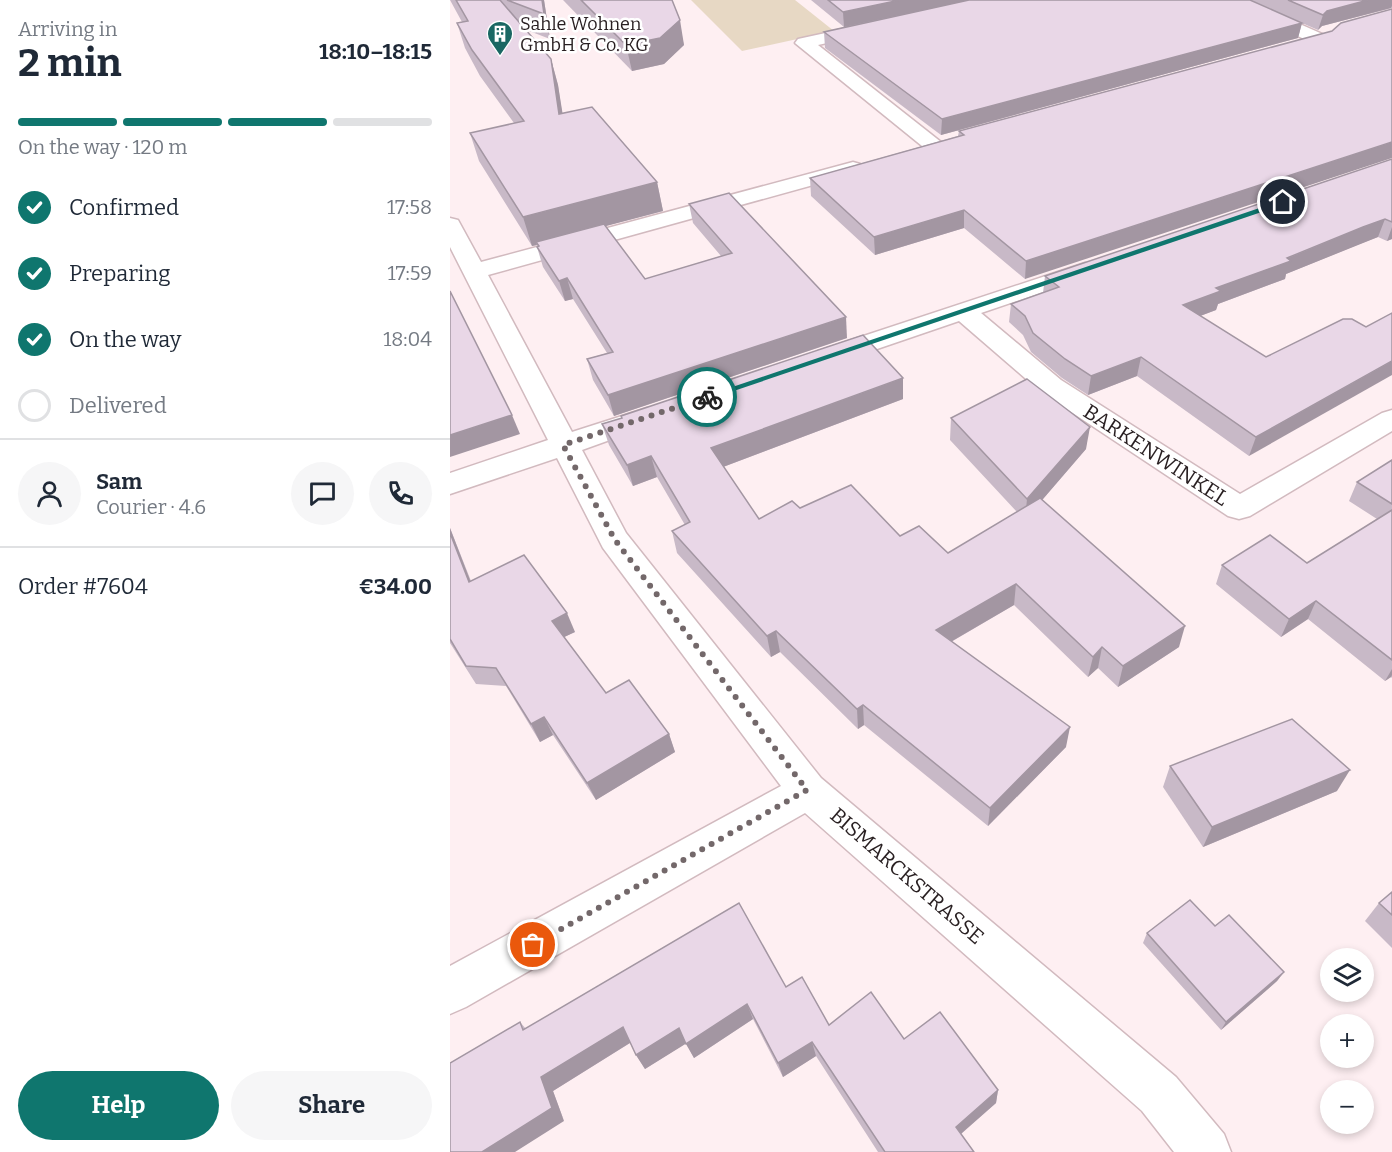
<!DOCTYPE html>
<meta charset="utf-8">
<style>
:root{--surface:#fff;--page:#f6f6f7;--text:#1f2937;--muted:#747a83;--line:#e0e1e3;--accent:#0f766e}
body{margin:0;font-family:Bitter,serif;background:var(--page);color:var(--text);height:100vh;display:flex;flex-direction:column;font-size:22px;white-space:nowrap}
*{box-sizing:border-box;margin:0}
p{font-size:20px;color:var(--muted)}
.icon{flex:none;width:33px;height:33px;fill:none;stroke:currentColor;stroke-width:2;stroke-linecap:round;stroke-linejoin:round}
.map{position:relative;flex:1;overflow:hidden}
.side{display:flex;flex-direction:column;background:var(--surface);width:450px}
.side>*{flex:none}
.fabs{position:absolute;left:870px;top:948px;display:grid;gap:12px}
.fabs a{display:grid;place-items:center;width:54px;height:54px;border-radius:50%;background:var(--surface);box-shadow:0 3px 9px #0003;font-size:30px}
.pin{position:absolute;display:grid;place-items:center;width:51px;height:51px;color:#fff;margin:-26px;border:3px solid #fff;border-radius:50%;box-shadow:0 2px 6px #0007}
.courier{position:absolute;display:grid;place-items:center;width:60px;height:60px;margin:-30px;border:4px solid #0f766e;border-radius:50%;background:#fff;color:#222;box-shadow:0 2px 8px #0007}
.head em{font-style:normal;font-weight:700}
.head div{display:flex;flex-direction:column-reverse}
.head{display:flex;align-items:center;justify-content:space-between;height:102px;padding:0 18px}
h1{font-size:39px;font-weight:700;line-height:45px}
.bar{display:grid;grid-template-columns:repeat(4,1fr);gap:9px 6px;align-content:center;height:72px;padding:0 18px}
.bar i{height:8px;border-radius:4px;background:var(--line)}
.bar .current{background:var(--accent)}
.bar p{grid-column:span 4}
.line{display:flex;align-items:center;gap:15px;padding:0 18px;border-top:2px solid var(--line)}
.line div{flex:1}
.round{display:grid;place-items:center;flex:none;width:63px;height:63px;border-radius:32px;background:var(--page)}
ol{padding:0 18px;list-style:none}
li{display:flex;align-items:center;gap:18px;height:66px}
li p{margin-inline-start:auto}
li .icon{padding:6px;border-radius:50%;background:var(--accent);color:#fff;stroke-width:4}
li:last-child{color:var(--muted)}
li i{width:33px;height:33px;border:3px solid var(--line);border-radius:50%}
.cta{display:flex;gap:12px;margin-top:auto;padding:12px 18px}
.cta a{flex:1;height:69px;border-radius:36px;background:var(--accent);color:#fff;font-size:24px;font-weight:700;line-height:69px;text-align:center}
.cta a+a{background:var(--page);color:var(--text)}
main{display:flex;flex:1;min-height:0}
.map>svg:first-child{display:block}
.green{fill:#e7d8c4}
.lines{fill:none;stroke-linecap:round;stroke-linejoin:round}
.street-casing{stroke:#d2babf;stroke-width:3}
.street{fill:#fff;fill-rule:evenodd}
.wall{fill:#c8b9c7}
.shaded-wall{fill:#a396a2}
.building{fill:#e9d7e7;stroke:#a396a2;stroke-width:1.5}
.route{fill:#0f766e}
.done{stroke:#73686a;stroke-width:6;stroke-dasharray:0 10.8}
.labels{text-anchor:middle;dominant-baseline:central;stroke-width:5;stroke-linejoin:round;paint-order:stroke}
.far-poi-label{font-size:18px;fill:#281f21;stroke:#fff;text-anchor:start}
.street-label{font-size:21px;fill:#281f21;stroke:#fff}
</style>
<main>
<section class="side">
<div class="head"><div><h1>2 min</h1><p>Arriving in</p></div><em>18:10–18:15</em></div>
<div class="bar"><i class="current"></i><i class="current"></i><i class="current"></i><i></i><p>On the way · 120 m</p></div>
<ol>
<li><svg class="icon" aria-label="check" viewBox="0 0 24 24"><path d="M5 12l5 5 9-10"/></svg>Confirmed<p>17:58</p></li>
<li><svg class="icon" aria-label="check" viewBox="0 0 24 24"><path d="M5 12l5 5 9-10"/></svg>Preparing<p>17:59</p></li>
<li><svg class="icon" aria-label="check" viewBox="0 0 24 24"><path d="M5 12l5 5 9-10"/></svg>On the way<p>18:04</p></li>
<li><i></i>Delivered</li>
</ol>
<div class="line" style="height:108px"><a class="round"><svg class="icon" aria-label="person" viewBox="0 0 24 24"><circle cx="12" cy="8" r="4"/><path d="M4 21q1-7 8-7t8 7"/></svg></a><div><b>Sam</b><p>Courier · 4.6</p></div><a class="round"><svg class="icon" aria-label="chat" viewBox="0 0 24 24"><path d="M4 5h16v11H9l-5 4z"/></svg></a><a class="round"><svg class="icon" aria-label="phone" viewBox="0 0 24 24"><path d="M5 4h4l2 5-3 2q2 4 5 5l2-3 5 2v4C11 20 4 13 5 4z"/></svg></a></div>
<div class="line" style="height:78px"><div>Order #7604</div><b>€34.00</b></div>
<div class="cta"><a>Help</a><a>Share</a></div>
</section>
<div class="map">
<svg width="942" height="1152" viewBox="0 0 942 1152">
<rect width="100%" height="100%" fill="#feeff2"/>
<!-- green -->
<polygon class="green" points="241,0 345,0 384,31 292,51"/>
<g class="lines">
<defs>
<g id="street">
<polygon points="774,0 795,0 877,36 880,40 877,44 865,44 776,3"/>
<polygon points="417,24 423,25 425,29 423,33 368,45 491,142 494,146 491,150 477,150 345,43 348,39"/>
<polygon points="403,162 410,164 413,168 410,172 38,275 122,432 197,408 207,411 211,417 207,423 132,450 176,533 371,778 726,1077 774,1134 781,1152 724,1152 692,1111 355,813 16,1007 0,1014 0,966 331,786 153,548 107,458 0,494 0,473 98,440 0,247 0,218 8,220 31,262"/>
<polygon points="635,263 643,265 647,270 643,275 531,313 611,380 790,494 932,413 942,410 942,431 800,516 789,519 778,516 591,392 509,321 386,363 377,365 368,363 364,357 368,351"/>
</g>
</defs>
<!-- street casing -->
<use href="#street" class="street-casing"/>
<!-- street -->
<use href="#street" class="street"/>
</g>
<!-- wall -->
<g class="wall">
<polygon points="0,0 94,0 100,39 74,29 101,59 108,85 112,114 207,182 213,211 155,226 195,279 271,256 243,223 239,204 397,338 164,416 143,380 137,359 157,353 123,299 115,301 93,267 87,247 88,246 87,245 82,246 29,161 20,133 64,123 30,76 15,48 7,23 12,22"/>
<polygon points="113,0 222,0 234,45 214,64 182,71"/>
<polygon points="361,0 942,0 942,8 872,26 868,30 852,23 848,38 491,135 375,48 374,32 394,27"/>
<polygon points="882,31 575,279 514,228 425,255 361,196 360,178 508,136 509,131"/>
<polygon points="942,159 942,239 937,241 928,237 907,245 836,274 835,279 768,304 766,310 750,316 816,357 893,319 799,456 687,376 638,395 612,378 581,352 573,335 559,322 561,304 593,293 595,276"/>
<polygon points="453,399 273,467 309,519 350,508 450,536 498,553 567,512 500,440 501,418 636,449 592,500 729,647 668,687 648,668 638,677 564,605 501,642 616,747 538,826 414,725 408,729 330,652 321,657 227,553 222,531 235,525 207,477 183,486 159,445 152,424"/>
<polygon points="942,460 942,678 941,677 935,681 858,619 831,637 766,584 772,565 857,563 927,519 899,501 907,482"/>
<polygon points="0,528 21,581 125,632 114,637 156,693 219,734 225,752 146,800 103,735 90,742 56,686 26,684 0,643"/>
<polygon points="720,766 887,791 753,847 713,787"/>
<polygon points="942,892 942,948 915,921 929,903"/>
<polygon points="765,926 834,972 827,981 771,1030 693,943 697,933"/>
<polygon points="336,987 379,1025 454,1039 548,1090 546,1103 511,1134 524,1152 428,1152 366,1056 333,1077 303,1019 244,1058 236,1043 195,1069 186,1055 180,1043 103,1091 114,1121 70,1022 76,1029"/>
</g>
<!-- shaded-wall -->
<g class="shaded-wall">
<polygon points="92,0 94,0 100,39 94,14"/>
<polygon points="450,0 520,0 394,27 393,12"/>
<polygon points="918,0 942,0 942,6 941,8 872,26 868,30 873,15 877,11"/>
<polygon points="230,20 234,45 214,64 182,71 176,45"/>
<polygon points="852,23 848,38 491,135 492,119"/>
<polygon points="101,59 108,85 117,141 109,114"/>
<polygon points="942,142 942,158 575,279 576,261"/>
<polygon points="207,182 213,211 88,244 86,242 87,245 82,246 73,217"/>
<polygon points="514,210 514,228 425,255 424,237"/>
<polygon points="935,219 928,237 836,274 835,279 768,304 766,310 729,324 733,305 766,288 913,227"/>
<polygon points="942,227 942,239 937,241"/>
<polygon points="117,278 123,299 115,301 109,281"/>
<polygon points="396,317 397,338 164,416 158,395"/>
<polygon points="691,357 687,376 638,395 641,376"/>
<polygon points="942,361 942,375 799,456 806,437"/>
<polygon points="453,378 453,399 265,470 261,448"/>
<polygon points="62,415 70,434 0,457 0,435"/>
<polygon points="640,427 636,449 575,520 577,499"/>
<polygon points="201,456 207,477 183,486 177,465"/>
<polygon points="0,528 28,601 19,582 0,533"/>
<polygon points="566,584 564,605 485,651 486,630"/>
<polygon points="866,601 858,619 831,637 839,619"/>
<polygon points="117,613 125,632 110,639 102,621"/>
<polygon points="735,626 729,647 668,687 673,666"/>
<polygon points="326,631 330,652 321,657 317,636"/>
<polygon points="652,647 648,668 638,677 643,657"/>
<polygon points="942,669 942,675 941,677 935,681"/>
<polygon points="413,705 414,725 408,729 407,709"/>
<polygon points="94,717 103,735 90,742 81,724"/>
<polygon points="620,727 616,747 538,826 540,808"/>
<polygon points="219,734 225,752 146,800 137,783"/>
<polygon points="900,770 887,791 753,847 762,827"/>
<polygon points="834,972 827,981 771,1030 776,1022"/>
<polygon points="297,1004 303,1019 244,1058 236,1044"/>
<polygon points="173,1027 183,1041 103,1091 114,1121 65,1152 32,1152 91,1077"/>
<polygon points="229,1028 237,1043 195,1069 186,1055"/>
<polygon points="362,1042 366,1056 333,1077 328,1063"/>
<polygon points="548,1090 546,1103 505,1139 506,1127"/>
</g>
<!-- building -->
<g class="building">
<polygon points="6,0 50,0 101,59 109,114 142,107 207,182 73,217 20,133 74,121 22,50 7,23 18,21"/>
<polygon points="57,0 92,0 94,14"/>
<polygon points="131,0 222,0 230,20 210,38 176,45"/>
<polygon points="378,0 450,0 393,12"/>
<polygon points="519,0 800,0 852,23 492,119 374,32"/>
<polygon points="838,0 918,0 877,11 873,15"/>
<polygon points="942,9 942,142 576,261 514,210 424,237 360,178 514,135 509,131 882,31 891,23"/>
<polygon points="942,159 942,222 935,219 913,227 837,258 841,261 766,288 771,291 733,305 816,357 893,319 902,319 916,327 942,313 942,361 806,437 691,357 641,376 615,359 583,333 575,316 561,304 609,287 595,276"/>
<polygon points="279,193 396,317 158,395 137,359 163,352 117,278 109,281 87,247 89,246 86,242 154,224 195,279 282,253 239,204"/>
<polygon points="0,291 62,415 0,435"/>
<polygon points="413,335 453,378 261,448 309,519 342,501 350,508 401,485 450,536 469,526 498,553 590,498 735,626 673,666 652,647 643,657 566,584 486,630 620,727 540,808 413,705 407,709 326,631 317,636 222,531 240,522 201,456 177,465 152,424 172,418 171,416"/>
<polygon points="577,379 640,427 577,499 501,418"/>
<polygon points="942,460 942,504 907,482"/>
<polygon points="942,510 942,660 866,601 839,619 772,565 820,535 857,563"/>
<polygon points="0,533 19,582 74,555 117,613 102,621 156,693 179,680 219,734 137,783 94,717 81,724 46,668 16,666 0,639"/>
<polygon points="842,719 900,770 762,827 720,766"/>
<polygon points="942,892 942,915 929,903"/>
<polygon points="740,900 765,926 779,915 834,972 776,1022 697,933"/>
<polygon points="289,903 336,987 352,977 379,1025 421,992 454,1039 490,1012 548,1090 506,1127 524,1152 435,1152 362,1042 328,1063 297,1004 236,1044 229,1028 186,1055 173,1027 91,1077 102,1108 32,1152 0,1152 0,1063 70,1022 73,1030"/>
</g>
<!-- route -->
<polygon class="route" points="833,200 835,204 260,399 253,397"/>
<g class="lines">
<!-- done -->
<polyline class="done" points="83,945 357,790 165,540 113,445 257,397"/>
</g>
<!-- icons -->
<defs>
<symbol id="building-pin" viewBox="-11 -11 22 30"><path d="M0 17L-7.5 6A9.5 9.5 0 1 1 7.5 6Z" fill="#1a6763" stroke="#fff"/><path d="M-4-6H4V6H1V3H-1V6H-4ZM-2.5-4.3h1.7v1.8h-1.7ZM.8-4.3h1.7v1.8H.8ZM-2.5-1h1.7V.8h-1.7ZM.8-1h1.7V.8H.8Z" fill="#fff"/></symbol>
</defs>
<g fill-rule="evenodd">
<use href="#building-pin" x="35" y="19" width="30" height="40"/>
</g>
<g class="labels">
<!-- far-poi labels -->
<g class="far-poi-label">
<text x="70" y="24">Sahle Wohnen<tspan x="70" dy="21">GmbH &amp; Co. KG</tspan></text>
</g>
<!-- street labels -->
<g class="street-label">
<text transform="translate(706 455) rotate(33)">BARKENWINKEL</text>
<text transform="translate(457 876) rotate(41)">BISMARCKSTRASSE</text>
</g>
</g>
</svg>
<div class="fabs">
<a><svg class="icon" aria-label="layers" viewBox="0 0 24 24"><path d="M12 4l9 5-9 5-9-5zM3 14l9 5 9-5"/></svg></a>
<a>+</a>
<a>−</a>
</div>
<div class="pin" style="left:83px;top:945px;background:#ea580c"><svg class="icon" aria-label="bag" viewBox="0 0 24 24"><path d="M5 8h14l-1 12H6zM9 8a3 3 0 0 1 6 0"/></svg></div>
<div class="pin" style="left:833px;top:202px;background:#1f2937"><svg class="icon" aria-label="home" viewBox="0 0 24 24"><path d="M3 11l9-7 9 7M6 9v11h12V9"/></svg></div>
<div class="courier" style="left:257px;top:397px"><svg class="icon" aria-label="bike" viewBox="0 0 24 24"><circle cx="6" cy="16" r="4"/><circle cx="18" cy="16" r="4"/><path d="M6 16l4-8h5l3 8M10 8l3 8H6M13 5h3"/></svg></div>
</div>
</main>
